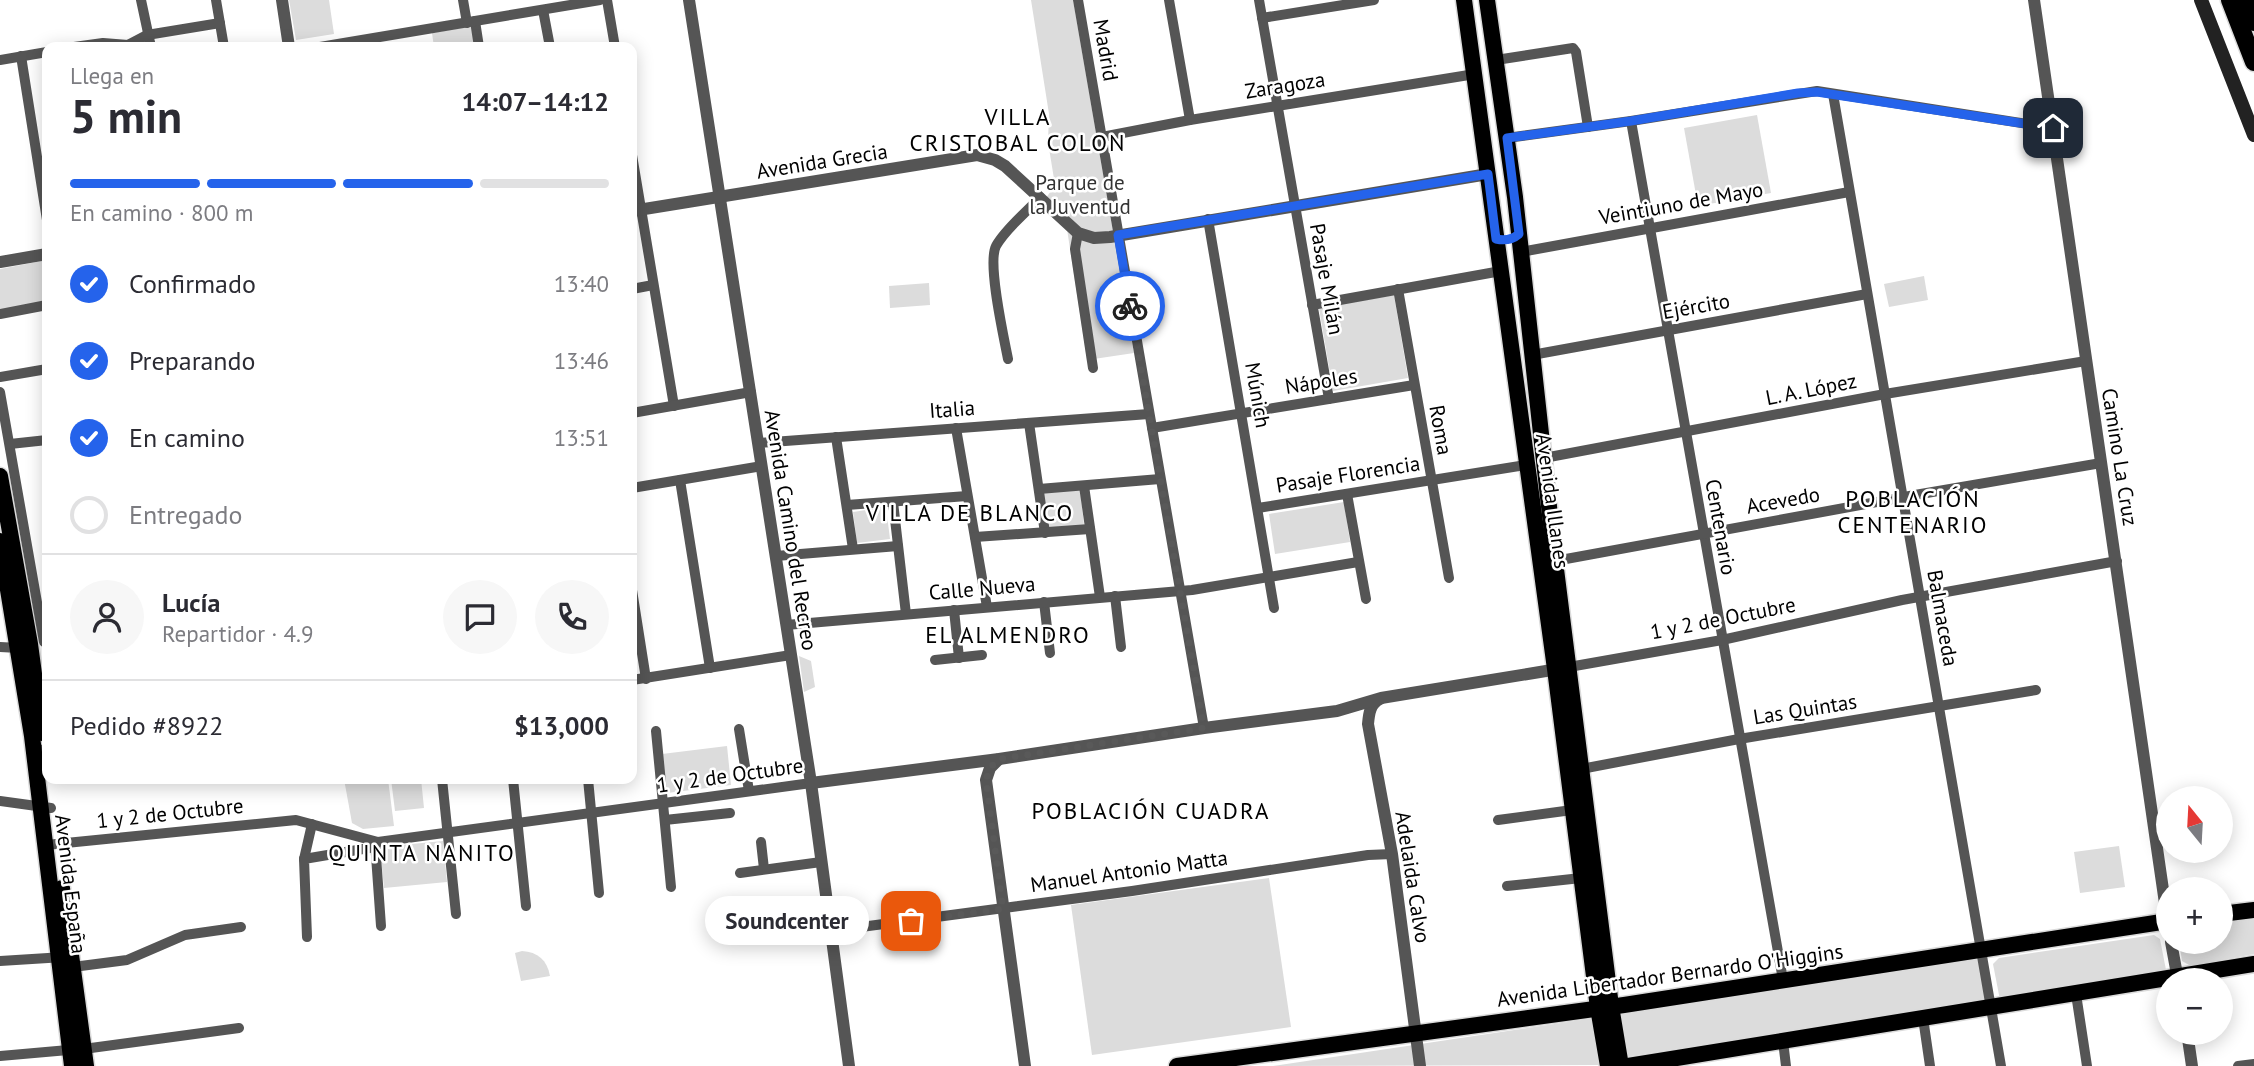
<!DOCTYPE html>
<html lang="es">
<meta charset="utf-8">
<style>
:root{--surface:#fff;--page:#f7f7f7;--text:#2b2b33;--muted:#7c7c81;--line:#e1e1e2;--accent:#2563eb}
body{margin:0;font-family:"PT Sans",sans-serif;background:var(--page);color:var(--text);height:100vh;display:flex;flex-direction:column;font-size:26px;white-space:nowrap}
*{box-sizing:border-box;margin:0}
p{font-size:23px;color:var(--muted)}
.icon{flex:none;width:38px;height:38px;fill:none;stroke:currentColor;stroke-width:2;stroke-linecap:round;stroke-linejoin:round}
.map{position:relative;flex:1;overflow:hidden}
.side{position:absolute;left:42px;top:42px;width:595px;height:742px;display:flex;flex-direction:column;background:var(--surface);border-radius:14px;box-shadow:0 4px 18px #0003}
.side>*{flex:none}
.needle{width:46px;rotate:342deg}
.tools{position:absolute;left:2156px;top:786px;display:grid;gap:14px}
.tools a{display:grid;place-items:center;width:77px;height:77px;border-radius:50%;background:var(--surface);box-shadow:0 4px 18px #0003;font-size:35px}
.pin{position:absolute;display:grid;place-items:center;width:60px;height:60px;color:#fff;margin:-30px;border-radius:14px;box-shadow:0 4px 10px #0006}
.courier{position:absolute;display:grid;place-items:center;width:70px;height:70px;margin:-35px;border:5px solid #2563eb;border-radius:50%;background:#fff;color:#222;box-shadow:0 2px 9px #0007}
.bubble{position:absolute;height:49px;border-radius:24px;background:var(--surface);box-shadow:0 4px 18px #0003;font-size:23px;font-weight:700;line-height:49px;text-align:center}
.headline em{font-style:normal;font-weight:700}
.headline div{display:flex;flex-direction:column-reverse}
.headline{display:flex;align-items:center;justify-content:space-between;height:119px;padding:0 28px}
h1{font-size:46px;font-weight:700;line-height:52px}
.bar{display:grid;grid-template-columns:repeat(4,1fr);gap:10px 7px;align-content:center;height:84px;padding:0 28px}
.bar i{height:9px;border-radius:5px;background:var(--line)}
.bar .on{background:var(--accent)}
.bar p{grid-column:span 4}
.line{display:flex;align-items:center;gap:18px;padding:0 28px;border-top:2px solid var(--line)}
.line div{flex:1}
.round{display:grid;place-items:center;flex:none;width:74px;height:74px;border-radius:37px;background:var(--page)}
ol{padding:0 28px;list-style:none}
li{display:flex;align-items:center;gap:21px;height:77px}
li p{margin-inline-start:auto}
li .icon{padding:7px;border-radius:50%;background:var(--accent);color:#fff;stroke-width:4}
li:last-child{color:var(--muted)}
li i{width:38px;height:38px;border:4px solid var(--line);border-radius:50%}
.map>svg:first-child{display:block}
.green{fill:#dcdcdc}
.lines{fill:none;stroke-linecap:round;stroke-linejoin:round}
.primary-casing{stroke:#dbdbdb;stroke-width:19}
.trunk-casing{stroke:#dbdbdb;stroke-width:21}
.minor{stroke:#555;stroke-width:10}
.tertiary{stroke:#555;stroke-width:12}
.secondary{stroke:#222;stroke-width:14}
.primary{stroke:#000;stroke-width:16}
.trunk{stroke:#000;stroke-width:18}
.done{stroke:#595959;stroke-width:7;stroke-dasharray:0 12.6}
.route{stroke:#2563eb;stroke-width:9}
.labels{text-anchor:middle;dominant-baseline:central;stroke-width:5;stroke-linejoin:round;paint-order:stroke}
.street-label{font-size:21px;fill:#000;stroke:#fff}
.park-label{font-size:21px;fill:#333;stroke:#fff}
.neighbourhood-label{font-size:23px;letter-spacing:2px;fill:#000;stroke:#fff}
</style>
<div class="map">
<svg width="2254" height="1066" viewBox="0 0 2254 1066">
<rect width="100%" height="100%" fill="#fff"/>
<!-- green -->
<g class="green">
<polygon points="289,0 329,0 334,34 296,40"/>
<polygon points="1031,0 1073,0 1134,353 1087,360 1065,216 1046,198 1055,185 1048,142 1049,114"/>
<polygon points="472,26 475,47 434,47 432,33"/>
<polygon points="1757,115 1771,193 1698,206 1684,128"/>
<polygon points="47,260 47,304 0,312 0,269"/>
<polygon points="1924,276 1928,300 1889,307 1884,284"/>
<polygon points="929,283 930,305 890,308 889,286"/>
<polygon points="1394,295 1408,378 1333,391 1319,308"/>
<polygon points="1080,488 1084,525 1047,529 1043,492"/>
<polygon points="1344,502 1350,542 1275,554 1269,514"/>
<polygon points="886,507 890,539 857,543 853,512"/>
<polygon points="799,656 811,661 815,687 804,692"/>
<polygon points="727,746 731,785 667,793 662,754"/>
<polygon points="344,779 388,779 394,826 363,829 352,823"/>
<polygon points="391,779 421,779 424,808 395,811"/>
<polygon points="443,841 447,882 384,888 380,847"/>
<polygon points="2119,846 2125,887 2080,893 2074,852"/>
<polygon points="1269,878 1291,1027 1092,1055 1071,905"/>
<polygon points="2254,917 2254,954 2191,966 2182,961 2179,942 2221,942 2221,922"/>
<polygon points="2154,935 2160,939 2166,970 2160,976 2000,1000 1993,964 1999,958"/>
<path d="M 522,951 C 538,952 547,960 550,976 L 521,981 L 515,953 Z"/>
<polygon points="1977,954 1986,1000 1625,1057 1618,1008"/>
<polygon points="1595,1018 1603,1065 1273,1066"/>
</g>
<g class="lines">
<defs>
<g id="primary">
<polyline points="1464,0 1555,669 1598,1008 1608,1066"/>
<polyline points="1487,0 1515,197 1555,561 1611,1006 1621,1066"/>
<polyline points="0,476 30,644 42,733"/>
<polyline points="0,541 32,736 72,1066"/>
<polyline points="62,888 86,1066"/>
<polyline points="2221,914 2254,910"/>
<polyline points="1177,1066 1624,1005 2168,921"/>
<polyline points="1628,1066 2254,964"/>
</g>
<g id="trunk">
<polyline points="2230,0 2254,62"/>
<polyline points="2245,0 2254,22"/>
</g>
</defs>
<!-- primary casing -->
<use href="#primary" class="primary-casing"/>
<!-- trunk casing -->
<use href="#trunk" class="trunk-casing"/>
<!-- minor -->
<g class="minor">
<polyline points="141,0 151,47"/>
<polyline points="216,0 224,47"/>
<polyline points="463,0 467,23"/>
<polyline points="607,0 615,47"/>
<polyline points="1078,0 1204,728"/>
<polyline points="1169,0 1190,120"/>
<polyline points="1259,0 1329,399"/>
<polyline points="543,10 550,47"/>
<polyline points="1262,18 1374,0"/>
<polyline points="475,21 479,47"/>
<polyline points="74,47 103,43 128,45 147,35 220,23"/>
<polyline points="320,47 600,0"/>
<polyline points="21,56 47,220"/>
<polyline points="0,60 47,52"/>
<polyline points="1496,60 1573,48 1576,52 1588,127"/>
<polyline points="1833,94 2001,1066"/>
<polyline points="1631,121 1783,980"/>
<polyline points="1102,137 1190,120 1475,74"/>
<polyline points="1507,138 1631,121 1817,91 2053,128"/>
<polyline points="632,155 674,406"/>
<polyline points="1208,219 1274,608"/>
<polyline points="1078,233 1075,249 1093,368"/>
<polyline points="1521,252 1849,192"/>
<polyline points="632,289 653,285"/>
<polyline points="1398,289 1449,578"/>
<polyline points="1312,305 1501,271"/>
<polyline points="0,314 47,305"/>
<polyline points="1532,355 1867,294"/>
<path d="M 1008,359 C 1004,338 987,263 996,246 C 1006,228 1026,213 1040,197"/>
<polyline points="0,377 47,369"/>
<polyline points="0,392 44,642"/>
<polyline points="632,413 751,392"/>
<polyline points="1029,423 1045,533"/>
<polyline points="956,428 987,607"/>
<polyline points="1152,428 1414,385"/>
<polyline points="836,437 853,549"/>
<polyline points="758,443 1149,414"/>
<polyline points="10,444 47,440"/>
<polyline points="1544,458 1885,394 2086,361"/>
<polyline points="680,480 710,668"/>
<polyline points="1084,486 1100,597"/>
<polyline points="632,488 762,466"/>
<polyline points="1039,489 1160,479"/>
<polyline points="1347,494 1366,599"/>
<polyline points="893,502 906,614"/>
<polyline points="847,505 967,496"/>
<polyline points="1258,508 1526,465"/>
<polyline points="975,537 1090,529"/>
<polyline points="776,556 898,546"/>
<polyline points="1555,561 1915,495 2101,463"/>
<polyline points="632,590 646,679"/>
<polyline points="1115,596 1121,647"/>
<polyline points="1044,602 1050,653"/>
<polyline points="954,610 959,658"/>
<polyline points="786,625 1192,590 1358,562"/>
<polyline points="0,647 19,648"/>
<polyline points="935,660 982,655"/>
<polyline points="1569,667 1722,640 1902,600 2117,561"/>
<polyline points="632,680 791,655"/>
<polyline points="739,729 749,791"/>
<polyline points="656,731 671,887"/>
<polyline points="44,749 47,748"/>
<polyline points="1581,769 1739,739 2036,690"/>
<polyline points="442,779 456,914"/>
<polyline points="513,779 526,906"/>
<polyline points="588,779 599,893"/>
<polyline points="0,801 51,808"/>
<polyline points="665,820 730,813"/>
<polyline points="1498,820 1572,810"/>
<polyline points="375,842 381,926"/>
<polyline points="761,842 764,869"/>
<polyline points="46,845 296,820 378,842 811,783"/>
<polyline points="304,859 312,824"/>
<polyline points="740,873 821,862"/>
<polyline points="1507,886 1581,878"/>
<polyline points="746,930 828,918"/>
<polyline points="831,931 1132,891 1368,855 1392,854"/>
<polyline points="307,937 304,859 375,847"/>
<polyline points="0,961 64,957"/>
<polyline points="73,967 127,960 185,935 241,927"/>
<polyline points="2076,994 2087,1066"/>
<polyline points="1923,1018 1930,1066"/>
<polyline points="1783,1041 1786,1066"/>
<polyline points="0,1056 91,1048 239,1028"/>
<polyline points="2238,1066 2254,1064"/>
</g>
<!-- tertiary -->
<g class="tertiary">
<polyline points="282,0 289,47"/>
<polyline points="689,0 811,783 849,1066"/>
<polyline points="2034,0 2168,924"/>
<polyline points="632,211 977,155 995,160 1005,166 1078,233 1094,238 1110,237 1488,174"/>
<polyline points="0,262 47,254"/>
<path d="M 1380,699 C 1370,704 1369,713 1368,724 L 1392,854 L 1420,1066"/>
<polyline points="999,759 990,768 986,780 1025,1066"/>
<polyline points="811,783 999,759 1204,728 1337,711 1381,698 1564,668"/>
<polyline points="2171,942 2178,980"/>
<polyline points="2187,1032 2192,1066"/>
</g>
<!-- secondary -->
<polyline class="secondary" points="2201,0 2254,135"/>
<!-- primary -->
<use href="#primary" class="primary"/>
<!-- trunk -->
<use href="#trunk" class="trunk"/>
</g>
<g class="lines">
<!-- done -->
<polyline class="done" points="911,921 1003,909 986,780 990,768 999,759 1204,728 1130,306"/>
<!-- route -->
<path class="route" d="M 1130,306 L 1118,235 L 1488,174 L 1496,239 C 1505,241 1512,240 1519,234 L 1507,138 L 1631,121 L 1798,93 L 1817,92 L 2053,128"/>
</g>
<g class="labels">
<!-- street labels -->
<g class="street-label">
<text transform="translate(1106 50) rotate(80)">Madrid</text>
<text transform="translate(1285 85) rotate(-9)">Zaragoza</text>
<text transform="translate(822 161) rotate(-9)">Avenida Grecia</text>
<text transform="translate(1681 203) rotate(-10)">Veintiuno de Mayo</text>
<text transform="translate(1327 279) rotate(80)">Pasaje Milán</text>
<text transform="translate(1696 306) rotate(-10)">Ejército</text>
<text transform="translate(1321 381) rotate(-9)">Nápoles</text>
<text transform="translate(1811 389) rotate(-11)">L. A. López</text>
<text transform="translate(1258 395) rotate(80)">Múnich</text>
<text transform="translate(952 409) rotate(-4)">Italia</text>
<text transform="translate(1441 430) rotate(80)">Roma</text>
<text transform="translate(2120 457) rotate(81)">Camino La Cruz</text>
<text transform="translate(1348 474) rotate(-9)">Pasaje Florencia</text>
<text transform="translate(1783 500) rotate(-10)">Acevedo</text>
<text transform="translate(1553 501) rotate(82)">Avenida Illanes</text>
<text transform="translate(1721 527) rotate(80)">Centenario</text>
<text transform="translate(791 530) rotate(81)">Avenida Camino del Recreo</text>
<text transform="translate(982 588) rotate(-5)">Calle Nueva</text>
<text transform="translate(1723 618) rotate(-11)">1 y 2 de Octubre</text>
<text transform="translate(1943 618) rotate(80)">Balmaceda</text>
<text transform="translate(1805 709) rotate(-9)">Las Quintas</text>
<text transform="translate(730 775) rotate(-8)">1 y 2 de Octubre</text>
<text transform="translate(170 813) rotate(-6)">1 y 2 de Octubre</text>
<text transform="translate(1129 871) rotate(-8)">Manuel Antonio Matta</text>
<text transform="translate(1413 877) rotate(81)">Adelaida Calvo</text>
<text transform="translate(71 884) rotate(83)">Avenida España</text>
<text transform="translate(1670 975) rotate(-8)">Avenida Libertador Bernardo O'Higgins</text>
</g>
<!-- park labels -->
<g class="park-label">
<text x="1080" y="182">Parque de<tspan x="1080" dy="24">la Juventud</tspan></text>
</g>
<!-- neighbourhood labels -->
<g class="neighbourhood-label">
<text x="1018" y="116">VILLA<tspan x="1018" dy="26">CRISTOBAL COLON</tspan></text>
<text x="1913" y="498">POBLACIÓN<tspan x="1913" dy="26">CENTENARIO</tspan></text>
<text x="970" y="512">VILLA DE BLANCO</text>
<text x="1008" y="634">EL ALMENDRO</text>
<text x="1151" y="810">POBLACIÓN CUADRA</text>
<text x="422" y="852">QUINTA NANITO</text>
</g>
</g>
</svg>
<div class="tools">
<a><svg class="needle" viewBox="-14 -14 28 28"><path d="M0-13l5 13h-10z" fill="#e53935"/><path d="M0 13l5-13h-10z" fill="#7c7c81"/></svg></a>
<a>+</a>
<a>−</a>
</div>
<div class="pin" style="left:911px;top:921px;background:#ea580c"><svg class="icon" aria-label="bag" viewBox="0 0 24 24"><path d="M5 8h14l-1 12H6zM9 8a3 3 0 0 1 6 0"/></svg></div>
<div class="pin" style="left:2053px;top:128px;background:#1f2937"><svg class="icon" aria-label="home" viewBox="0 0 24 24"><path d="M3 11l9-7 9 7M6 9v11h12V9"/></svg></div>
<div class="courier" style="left:1130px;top:306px"><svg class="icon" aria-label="bike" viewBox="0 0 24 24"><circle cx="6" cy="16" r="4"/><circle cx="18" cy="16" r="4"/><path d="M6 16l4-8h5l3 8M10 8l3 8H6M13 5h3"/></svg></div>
<div class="bubble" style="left:705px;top:896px;width:164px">Soundcenter</div>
<section class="side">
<div class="headline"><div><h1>5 min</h1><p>Llega en</p></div><em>14:07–14:12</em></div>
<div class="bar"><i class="on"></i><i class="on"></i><i class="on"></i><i></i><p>En camino · 800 m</p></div>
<ol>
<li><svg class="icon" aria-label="check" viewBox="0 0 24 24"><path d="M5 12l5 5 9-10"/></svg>Confirmado<p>13:40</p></li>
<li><svg class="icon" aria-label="check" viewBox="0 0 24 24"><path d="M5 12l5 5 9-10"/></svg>Preparando<p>13:46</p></li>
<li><svg class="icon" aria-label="check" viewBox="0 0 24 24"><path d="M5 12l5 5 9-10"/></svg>En camino<p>13:51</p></li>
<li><i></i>Entregado</li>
</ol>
<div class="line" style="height:126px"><a class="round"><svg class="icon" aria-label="person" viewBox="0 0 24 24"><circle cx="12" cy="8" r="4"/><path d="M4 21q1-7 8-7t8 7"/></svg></a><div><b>Lucía</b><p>Repartidor · 4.9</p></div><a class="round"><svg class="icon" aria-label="chat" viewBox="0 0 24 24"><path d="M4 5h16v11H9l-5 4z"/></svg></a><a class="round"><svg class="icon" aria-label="phone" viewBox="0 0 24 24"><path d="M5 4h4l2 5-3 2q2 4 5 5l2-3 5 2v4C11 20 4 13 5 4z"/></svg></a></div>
<div class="line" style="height:91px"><div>Pedido #8922</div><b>$13,000</b></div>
</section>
</div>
